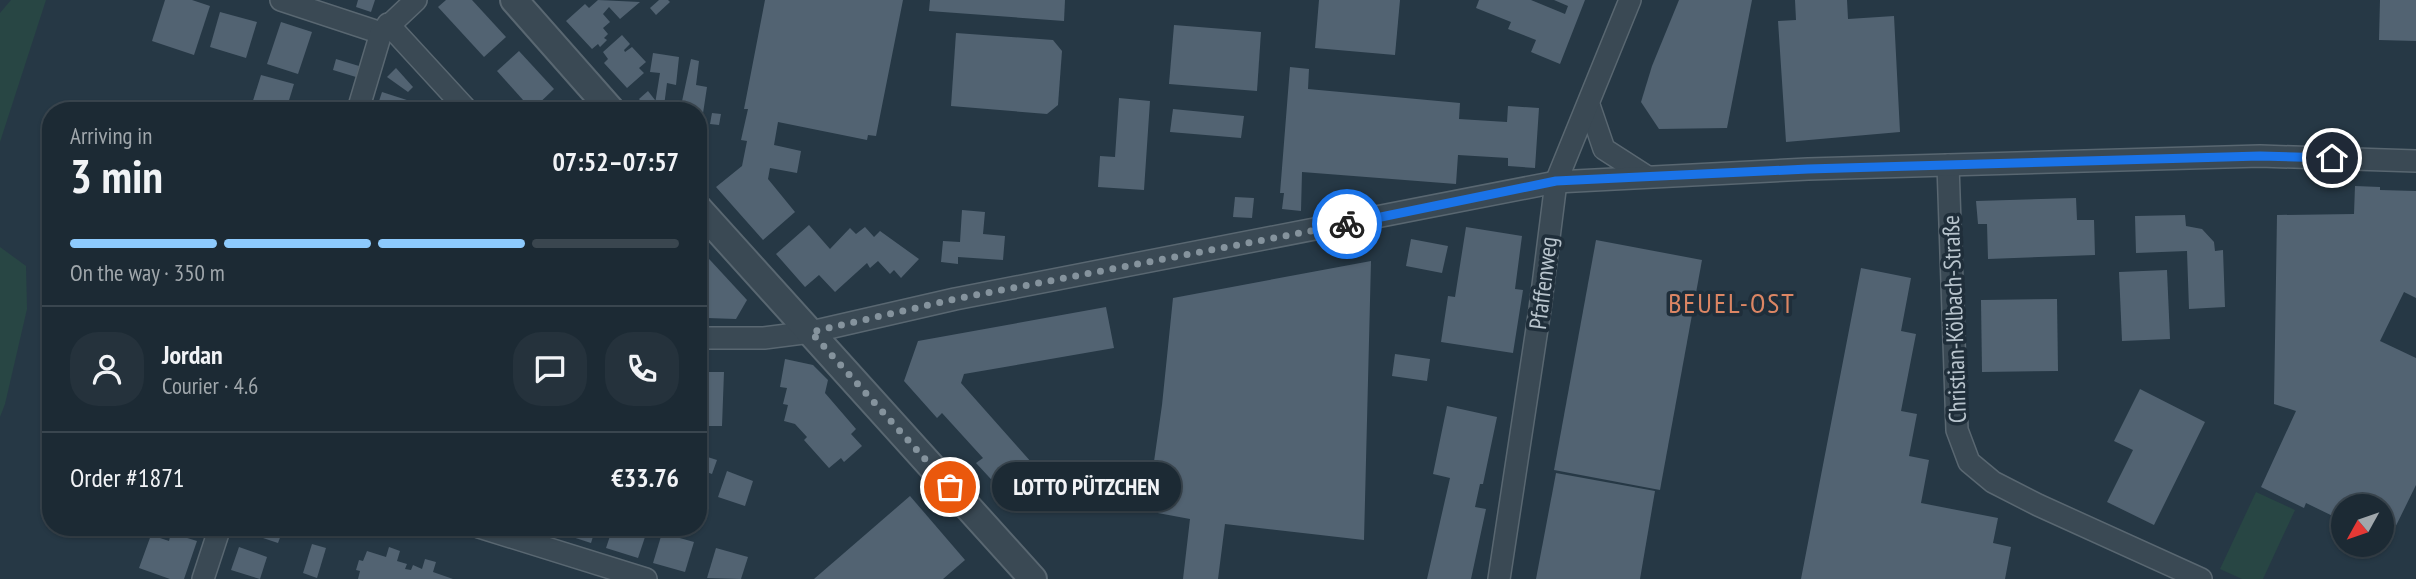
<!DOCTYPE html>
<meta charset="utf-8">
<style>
:root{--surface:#1c2a34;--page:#25323c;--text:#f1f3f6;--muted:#a0a7ac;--line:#3a464f;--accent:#8dcafd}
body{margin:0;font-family:"PT Sans Narrow",sans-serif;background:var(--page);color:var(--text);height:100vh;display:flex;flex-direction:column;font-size:26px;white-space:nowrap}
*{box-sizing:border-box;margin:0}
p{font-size:23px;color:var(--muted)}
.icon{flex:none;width:38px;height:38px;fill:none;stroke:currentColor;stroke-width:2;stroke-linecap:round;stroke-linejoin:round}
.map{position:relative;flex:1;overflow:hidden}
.sheet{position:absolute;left:42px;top:102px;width:665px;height:434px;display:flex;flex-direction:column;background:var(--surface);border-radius:28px;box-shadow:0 2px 5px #0004,0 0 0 2px var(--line)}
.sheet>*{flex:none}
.needle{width:46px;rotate:230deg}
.controls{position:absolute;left:2331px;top:494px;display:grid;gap:14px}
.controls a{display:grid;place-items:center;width:63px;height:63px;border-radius:50%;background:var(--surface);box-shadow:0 2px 5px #0004,0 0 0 2px var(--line);font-size:35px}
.pin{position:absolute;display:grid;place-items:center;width:60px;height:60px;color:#fff;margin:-30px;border:4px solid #fff;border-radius:50%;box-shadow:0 2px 7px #0007}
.courier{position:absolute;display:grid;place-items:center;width:70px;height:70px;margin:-35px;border:5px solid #1a73e8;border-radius:50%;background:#fff;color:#222;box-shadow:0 2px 9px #0007}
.bubble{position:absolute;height:49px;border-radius:24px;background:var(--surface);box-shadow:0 2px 5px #0004,0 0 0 2px var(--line);font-size:23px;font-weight:700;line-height:49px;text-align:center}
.summary em{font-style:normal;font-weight:700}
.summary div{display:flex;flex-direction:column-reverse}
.summary{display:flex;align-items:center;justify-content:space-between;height:119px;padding:0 28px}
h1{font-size:46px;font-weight:700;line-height:52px}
.bar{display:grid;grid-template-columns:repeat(4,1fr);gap:10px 7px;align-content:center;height:84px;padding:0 28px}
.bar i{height:9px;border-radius:5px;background:var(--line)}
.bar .active{background:var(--accent)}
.bar p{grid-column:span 4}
.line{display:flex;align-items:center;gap:18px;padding:0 28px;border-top:2px solid var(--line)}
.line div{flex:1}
.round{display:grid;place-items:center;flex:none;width:74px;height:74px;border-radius:28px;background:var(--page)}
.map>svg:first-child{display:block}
.green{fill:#284644}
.building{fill:#526372}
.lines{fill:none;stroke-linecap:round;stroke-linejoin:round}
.minor-casing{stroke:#596771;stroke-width:24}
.tertiary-casing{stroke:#596771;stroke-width:30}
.minor{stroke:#3a4954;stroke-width:21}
.tertiary{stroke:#3a4954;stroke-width:26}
.done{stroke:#85939d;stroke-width:7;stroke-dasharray:0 12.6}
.route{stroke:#1a73e8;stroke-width:9}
.labels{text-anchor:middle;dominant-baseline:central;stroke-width:7;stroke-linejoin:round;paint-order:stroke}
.street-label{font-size:24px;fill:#b8c4cd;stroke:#1f2e3a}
.quarter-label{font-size:28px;letter-spacing:2px;fill:#dc8664;stroke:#1f2e3a}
</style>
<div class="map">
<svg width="2416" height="579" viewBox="0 0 2416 579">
<rect width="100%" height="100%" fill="#263845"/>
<!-- green -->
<g class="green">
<polygon points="11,0 46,0 0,142 0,13"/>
<polygon points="0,247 26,266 27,309 5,404 0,417"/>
<polygon points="2256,492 2295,510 2263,579 2242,579 2220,569"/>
</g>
<!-- building -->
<g class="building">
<polygon points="165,0 192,0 210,6 194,55 152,41"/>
<polygon points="358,0 375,0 371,12 356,7"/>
<polygon points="446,0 472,0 506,37 484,57 438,7"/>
<polygon points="598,0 640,2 620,19 609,7 603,14 610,22 603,28 608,34 604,38 607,40 600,47 598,44 592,49 566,21 585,4 589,8"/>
<polygon points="659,0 668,0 670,2 656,15 650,8"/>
<polygon points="765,0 903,0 876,136 868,135 867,140 778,122 774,145 801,151 797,173 770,168 768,179 795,212 763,240 716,187 742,166 747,141 741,140 748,109 744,109"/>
<polygon points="930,0 1065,0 1064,21 929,11"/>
<polygon points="1319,0 1400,0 1395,55 1315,48"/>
<polygon points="1479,0 1531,0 1565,14 1568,6 1554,0 1585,0 1560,64 1531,52 1536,40 1508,29 1511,22 1476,8"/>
<polygon points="1679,0 1752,0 1727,128 1659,129 1641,102 1652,66"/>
<polygon points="1795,0 1847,0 1848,19 1894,16 1900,132 1786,142 1778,21 1796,20"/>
<polygon points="2380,0 2416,0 2416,41 2379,40"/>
<polygon points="220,12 257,22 246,58 210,47"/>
<polygon points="281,22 312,32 298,74 267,64"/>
<polygon points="1174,25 1261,32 1257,91 1169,84"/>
<polygon points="956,33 1053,40 1062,51 1058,105 1047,114 951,106"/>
<polygon points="622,35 630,44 624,50 625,52 632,47 646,62 639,68 644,73 627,88 604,63 608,59 603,52"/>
<polygon points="519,51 554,89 532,110 497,71"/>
<polygon points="653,53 679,57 676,85 667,83 664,106 655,104 660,73 650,72"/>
<polygon points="336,59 359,66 356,77 333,70"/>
<polygon points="691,59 699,61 696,85 707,87 702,120 698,120 698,110 677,110 681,106"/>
<polygon points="1290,67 1309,69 1308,89 1460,103 1459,119 1507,122 1508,106 1539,108 1535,168 1508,166 1508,158 1458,155 1456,184 1302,172 1301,211 1282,209 1284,193 1280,193"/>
<polygon points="396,68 413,87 408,92 387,77"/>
<polygon points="261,75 294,84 286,110 250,110"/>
<polygon points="648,91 655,100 646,107 639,99"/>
<polygon points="382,92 413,102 410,110 376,110"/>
<polygon points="1119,98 1150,101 1144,190 1098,187 1100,156 1115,157"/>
<polygon points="1173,109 1244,116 1241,138 1170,132"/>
<polygon points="712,113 721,114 719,125 710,124"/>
<polygon points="698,130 708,140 698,148"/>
<polygon points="2355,186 2380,187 2380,190 2416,191 2416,298 2404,292 2380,341 2416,358 2416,485 2388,542 2382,539 2382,506 2343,506 2343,521 2306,503 2304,508 2261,487 2296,411 2274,404 2277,215 2354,214"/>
<polygon points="1235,197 1254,198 1252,218 1233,217"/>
<polygon points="2076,198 2077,220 2094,220 2095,255 1988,259 1987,224 1978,224 1976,201"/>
<polygon points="962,210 985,212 983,234 1005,236 1003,260 958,257 958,264 941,262 943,241 960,242"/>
<polygon points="2185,215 2186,226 2202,229 2214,242 2215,251 2223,250 2225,307 2189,309 2187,251 2136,253 2135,216"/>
<polygon points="809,225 830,249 850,228 856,234 865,227 874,237 880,231 919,259 901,278 894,270 890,274 878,261 870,268 867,263 835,292 819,275 805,287 776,254"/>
<polygon points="1466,227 1522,236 1515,289 1523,290 1513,353 1441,342 1448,296 1455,297"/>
<polygon points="1411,239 1448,246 1442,273 1406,266"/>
<polygon points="1596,240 1702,260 1660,490 1554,470"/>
<polygon points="698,247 747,300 736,319 707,318 698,308"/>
<polygon points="1371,261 1364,540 1225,524 1218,579 1183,579 1190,519 1147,511 1162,405 1173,298"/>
<polygon points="1861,268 1911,278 1901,331 1916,334 1901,411 1917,414 1909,456 1929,460 1921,503 1998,518 1993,543 2011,547 2005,579 1801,579"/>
<polygon points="2167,270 2170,339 2122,341 2119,272"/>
<polygon points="2057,299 2058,371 1982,372 1981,300"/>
<polygon points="1106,307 1114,348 964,374 961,383 1048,481 1023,503 1006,485 1001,490 976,463 983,458 942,413 937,418 904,381 918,341"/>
<polygon points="1395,354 1430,359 1427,381 1392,376"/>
<polygon points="785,359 813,365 828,380 825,393 856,429 851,434 862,446 844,462 841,458 829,468 804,440 807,437 795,424 784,421 788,405 783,404 787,388 780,387"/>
<polygon points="698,372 724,372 722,426 704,426 705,393 698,393"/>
<polygon points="2140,389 2205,422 2154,525 2107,502 2133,450 2114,441"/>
<polygon points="1447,406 1497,417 1483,484 1480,484 1475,507 1486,509 1471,579 1427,579 1450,478 1433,474"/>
<polygon points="698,454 717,460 712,474 698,469"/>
<polygon points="727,471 753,481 745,506 718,497"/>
<polygon points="1556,473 1655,491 1640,579 1536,579"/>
<polygon points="910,496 965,560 943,579 814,579"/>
<polygon points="250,527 284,527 278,543 248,533"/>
<polygon points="561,527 596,527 591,543 560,533"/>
<polygon points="613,527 648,528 638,558 606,548"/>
<polygon points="171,533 197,541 184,579 170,579 139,568 151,535 169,541"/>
<polygon points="662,533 694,542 685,572 653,563"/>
<polygon points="312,544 326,548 317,578 303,573"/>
<polygon points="239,547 267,557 260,579 231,570"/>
<polygon points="389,547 400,551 397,561 407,564 405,569 411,570 413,565 422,569 425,559 436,562 433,572 453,579 358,579 360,571 356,570 359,560 363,561 367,551 386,557"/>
<polygon points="716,548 748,557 741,579 707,578"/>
</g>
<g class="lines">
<defs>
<g id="minor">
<polyline points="281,0 381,33"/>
<polyline points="388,24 467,110"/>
<polyline points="1589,105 1604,149 1646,176"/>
<polyline points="358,110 381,33 416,0"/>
<polyline points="1948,165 1957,430 1969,462 1993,482 2038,505 2201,579"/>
<polyline points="698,338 764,338 811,332 955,299 1556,182 1808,169 2260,156 2416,161"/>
<polyline points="479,527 646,579"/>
<polyline points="203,579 220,527"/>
<polyline points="1499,579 1540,309 1556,182 1630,0"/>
</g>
<g id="tertiary">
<polyline points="514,0 611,110"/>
<polyline points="698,208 1033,579"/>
</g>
</defs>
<!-- minor casing -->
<use href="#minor" class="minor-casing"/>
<!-- tertiary casing -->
<use href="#tertiary" class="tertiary-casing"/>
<!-- minor -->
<use href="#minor" class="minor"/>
<!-- tertiary -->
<use href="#tertiary" class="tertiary"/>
</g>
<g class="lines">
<!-- done -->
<polyline class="done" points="950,487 811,332 955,299 1347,224"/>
<!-- route -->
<polyline class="route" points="1347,224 1556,181 1808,169 2260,156 2332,158"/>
</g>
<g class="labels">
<!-- street labels -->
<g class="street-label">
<text transform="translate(1543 283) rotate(-83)">Pfaffenweg</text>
<text transform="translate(1954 319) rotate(-92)">Christian-Kölbach-Straße</text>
</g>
<!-- quarter labels -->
<g class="quarter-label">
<text x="1732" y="302">BEUEL-OST</text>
</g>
</g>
</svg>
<div class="controls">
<a><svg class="needle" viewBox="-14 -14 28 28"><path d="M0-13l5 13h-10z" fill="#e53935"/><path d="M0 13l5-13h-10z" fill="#a0a7ac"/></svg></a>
</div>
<div class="pin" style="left:950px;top:487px;background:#ea580c"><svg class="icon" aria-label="bag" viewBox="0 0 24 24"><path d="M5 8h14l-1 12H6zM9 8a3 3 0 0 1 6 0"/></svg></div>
<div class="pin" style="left:2332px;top:158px;background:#1f2937"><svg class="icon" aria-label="home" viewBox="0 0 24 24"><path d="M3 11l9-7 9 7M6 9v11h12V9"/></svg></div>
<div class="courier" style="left:1347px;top:224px"><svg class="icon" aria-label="bike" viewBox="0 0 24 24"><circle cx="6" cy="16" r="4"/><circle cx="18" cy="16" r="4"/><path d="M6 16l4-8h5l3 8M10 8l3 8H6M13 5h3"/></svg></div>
<div class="bubble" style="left:992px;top:462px;width:189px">LOTTO PÜTZCHEN</div>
<section class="sheet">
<div class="summary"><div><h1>3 min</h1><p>Arriving in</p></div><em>07:52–07:57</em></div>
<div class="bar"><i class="active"></i><i class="active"></i><i class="active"></i><i></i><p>On the way · 350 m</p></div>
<div class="line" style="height:126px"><a class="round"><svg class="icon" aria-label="person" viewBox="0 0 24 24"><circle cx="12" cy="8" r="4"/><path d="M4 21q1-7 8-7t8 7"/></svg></a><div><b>Jordan</b><p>Courier · 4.6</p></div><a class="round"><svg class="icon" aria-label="chat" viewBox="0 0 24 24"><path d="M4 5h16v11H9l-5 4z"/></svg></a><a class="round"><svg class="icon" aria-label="phone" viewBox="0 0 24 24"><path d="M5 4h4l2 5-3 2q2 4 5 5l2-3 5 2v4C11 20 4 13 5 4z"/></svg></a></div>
<div class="line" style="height:91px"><div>Order #1871</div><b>€33.76</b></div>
</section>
</div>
